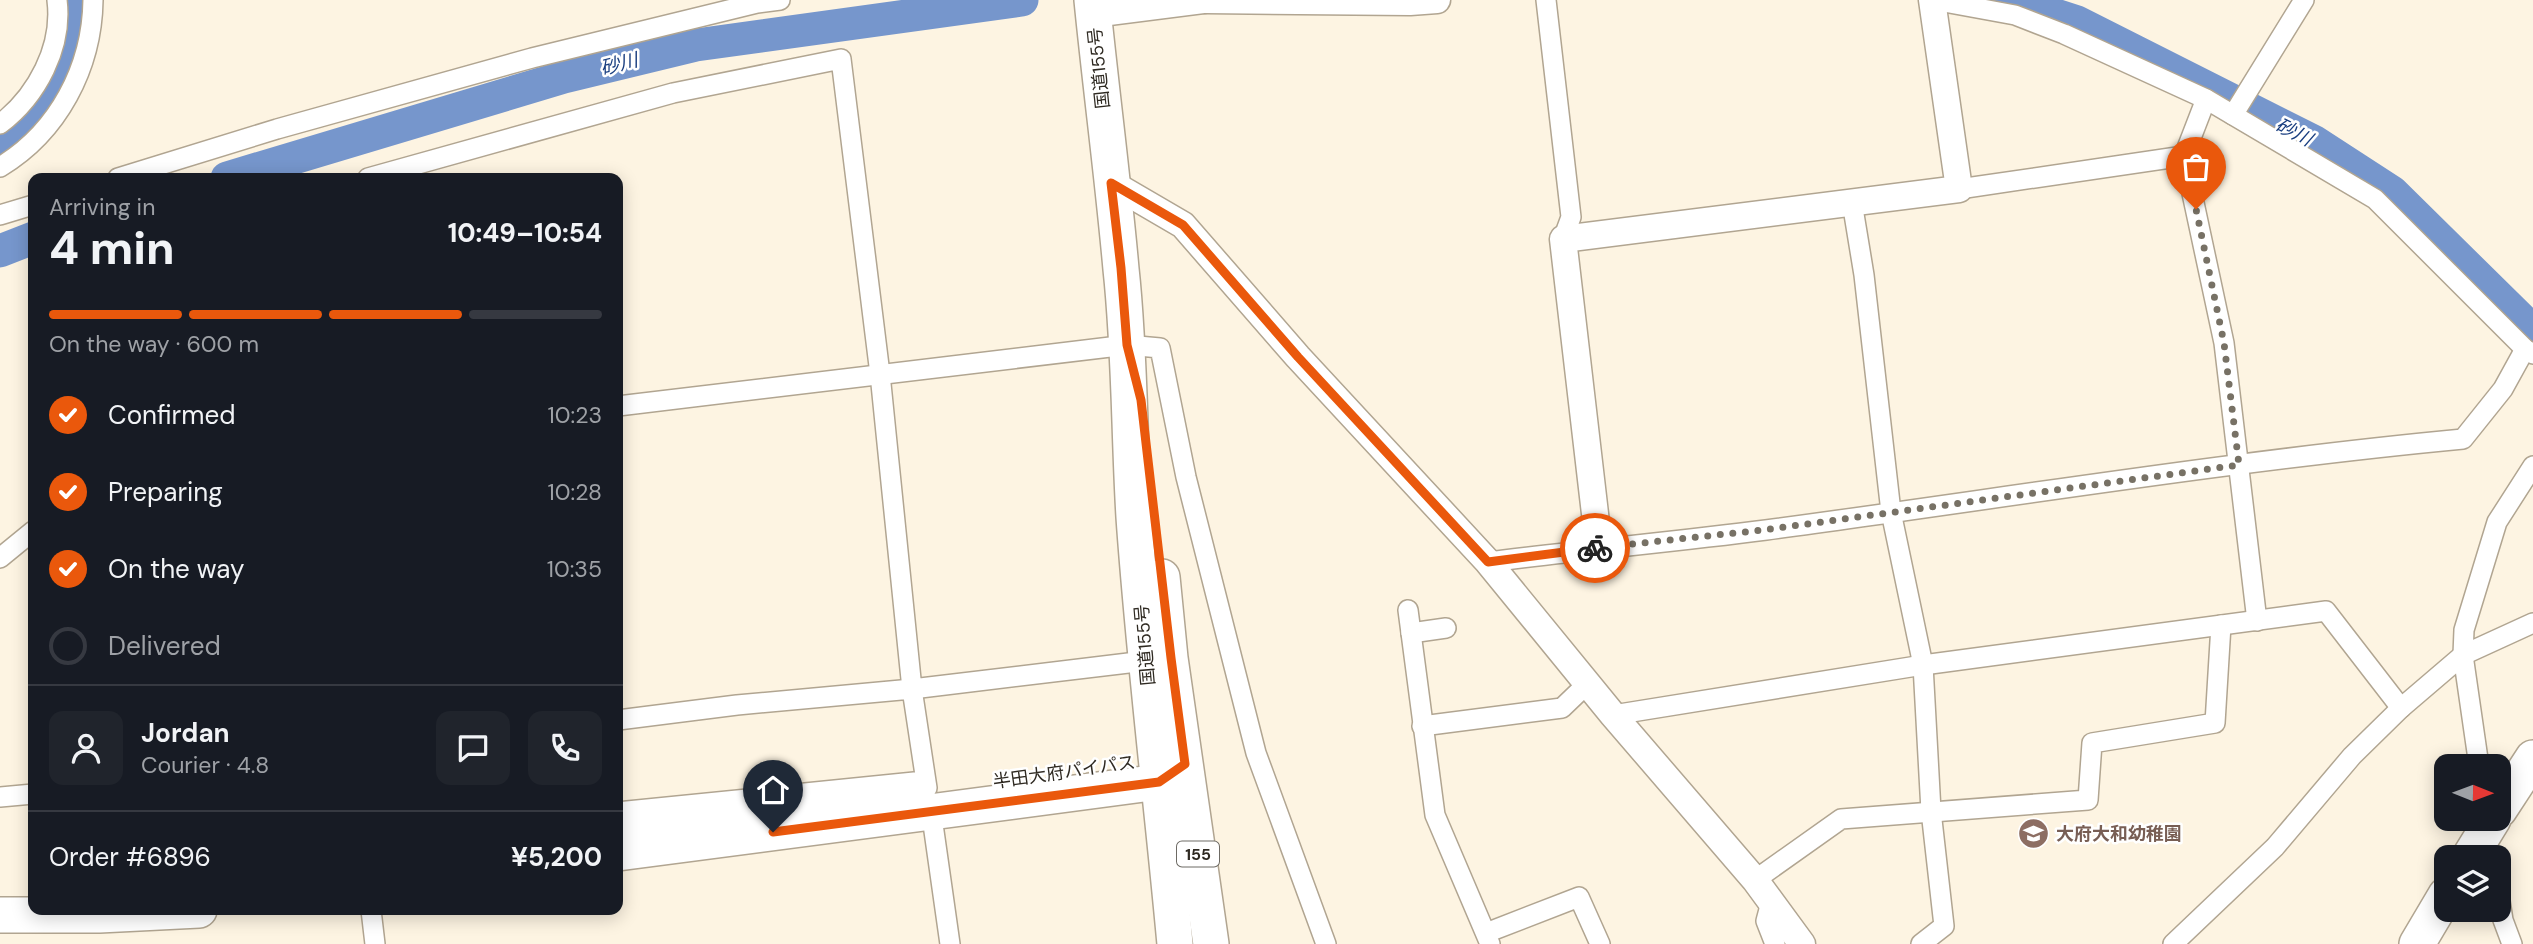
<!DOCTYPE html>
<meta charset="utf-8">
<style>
:root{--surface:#171b24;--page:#20242c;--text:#f1f3f6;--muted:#9ea1a6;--line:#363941;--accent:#ea580c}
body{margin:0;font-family:"DM Sans","Noto Sans JP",sans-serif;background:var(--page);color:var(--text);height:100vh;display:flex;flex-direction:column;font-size:26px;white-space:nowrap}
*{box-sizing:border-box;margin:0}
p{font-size:23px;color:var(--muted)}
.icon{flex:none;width:38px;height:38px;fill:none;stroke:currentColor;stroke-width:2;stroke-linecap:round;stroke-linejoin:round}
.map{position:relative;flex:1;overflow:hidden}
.drawer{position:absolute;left:28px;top:173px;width:595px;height:742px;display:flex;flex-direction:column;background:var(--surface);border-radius:14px;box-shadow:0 4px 18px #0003}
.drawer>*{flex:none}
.needle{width:46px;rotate:91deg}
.fabs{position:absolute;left:2434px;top:754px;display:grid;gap:14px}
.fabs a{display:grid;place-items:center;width:77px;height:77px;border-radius:14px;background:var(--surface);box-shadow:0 4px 18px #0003;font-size:35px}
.pin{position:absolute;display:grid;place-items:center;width:60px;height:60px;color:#fff;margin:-72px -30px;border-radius:50% 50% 50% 0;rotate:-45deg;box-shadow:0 0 7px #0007}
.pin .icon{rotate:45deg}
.courier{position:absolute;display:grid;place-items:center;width:70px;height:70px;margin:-35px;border:5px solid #ea580c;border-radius:50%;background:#fff;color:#222;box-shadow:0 2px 9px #0007}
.head em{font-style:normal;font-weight:800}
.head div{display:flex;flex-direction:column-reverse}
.head{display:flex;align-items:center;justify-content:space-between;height:119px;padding:0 21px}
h1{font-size:46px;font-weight:800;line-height:52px}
.bar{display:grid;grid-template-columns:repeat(4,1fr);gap:10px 7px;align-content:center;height:84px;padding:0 21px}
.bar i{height:9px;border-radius:5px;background:var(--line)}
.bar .selected{background:var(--accent)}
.bar p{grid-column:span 4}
.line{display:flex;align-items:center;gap:18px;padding:0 21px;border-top:2px solid var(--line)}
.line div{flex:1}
.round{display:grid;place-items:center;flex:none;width:74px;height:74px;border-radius:14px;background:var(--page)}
ol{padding:0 21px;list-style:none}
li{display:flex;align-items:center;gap:21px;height:77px}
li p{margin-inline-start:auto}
li .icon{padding:7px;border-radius:50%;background:var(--accent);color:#fff;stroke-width:4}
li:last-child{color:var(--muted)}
li i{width:38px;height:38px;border:4px solid var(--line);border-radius:50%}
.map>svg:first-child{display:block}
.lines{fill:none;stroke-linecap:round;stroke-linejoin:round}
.river{stroke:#7696cc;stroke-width:33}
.street-casing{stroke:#b1a591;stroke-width:22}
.secondary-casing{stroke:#b1a591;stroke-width:29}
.highway-casing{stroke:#b1a591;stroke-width:38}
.street{stroke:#fff;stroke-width:19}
.secondary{stroke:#fff;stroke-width:26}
.highway{stroke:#fff;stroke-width:35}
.done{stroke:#777165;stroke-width:7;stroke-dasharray:0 12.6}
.route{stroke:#ea580c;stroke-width:9}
.labels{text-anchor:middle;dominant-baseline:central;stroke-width:5;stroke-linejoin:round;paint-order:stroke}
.shield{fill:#fff;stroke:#6d6a64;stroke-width:2}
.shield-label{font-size:16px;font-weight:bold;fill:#2f2a22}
.street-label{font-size:18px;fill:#2f2a22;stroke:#fff}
.education-label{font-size:18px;font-weight:bold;fill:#785e54;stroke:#fff;text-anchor:start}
.water-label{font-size:19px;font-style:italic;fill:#183d7f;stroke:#fff}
</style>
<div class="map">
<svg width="2533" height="944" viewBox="0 0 2533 944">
<rect width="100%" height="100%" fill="#fdf4e2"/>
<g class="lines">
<!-- river -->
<g class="river">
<polyline points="2010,0 2077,22 2315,142 2392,192 2533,331"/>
<polyline points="0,146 29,128 55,91 68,59 74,21 74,0"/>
<polyline points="227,178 564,77 696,45 1022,0"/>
<polyline points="0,251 33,238"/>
</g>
<defs>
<g id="street">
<polyline points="1546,0 1571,217 1563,239"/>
<polyline points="1933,0 2015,15 2064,34 2206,99 2233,115 2375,199 2525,349 2533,354"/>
<polyline points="2206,99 2184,156 2224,343 2257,621"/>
<polyline points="2233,115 2304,0"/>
<path d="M 0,124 C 37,96 63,47 57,0"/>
<path d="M 0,167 C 58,132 92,68 93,0"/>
<polyline points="118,178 277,129 532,58 757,3 780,0"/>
<polyline points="368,178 673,93 841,59 880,374 912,689 1145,661"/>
<polyline points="1959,189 2184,156"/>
<polyline points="1852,202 1864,275 1891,512 1923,665 1931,811 1944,926 1921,944"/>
<polyline points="0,215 33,205"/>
<polyline points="618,406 1127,345 1160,348 1186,477 1256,753 1326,944"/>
<polyline points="0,558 33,531"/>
<path d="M 1488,562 C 1581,550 1674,542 1766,530 C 1998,499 2230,461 2463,439 L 2503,389 L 2525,349"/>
<polyline points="1408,610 1435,815 1490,944"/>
<polyline points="1411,633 1446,628"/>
<polyline points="1613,715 1923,665 2326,611 2401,708"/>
<polyline points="618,720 737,705 912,689 927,788"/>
<polyline points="1422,726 1562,708 1587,684"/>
<polyline points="2479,766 2463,655 2464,630 2497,522 2533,466"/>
<polyline points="0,797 33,794"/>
<polyline points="931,810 950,944"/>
<polyline points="1755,880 1841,819 2088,800 2092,743 2215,723 2221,625"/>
<polyline points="2499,895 2503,920 2512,944"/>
<polyline points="1771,902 1766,921 1775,944"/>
<polyline points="371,910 375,944"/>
<polyline points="1486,933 1579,897 1600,944"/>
<polyline points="2173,944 2275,847 2352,756 2401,708 2463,655 2533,623"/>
</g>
<g id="secondary">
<polyline points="1206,0 1410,2 1437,0"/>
<polyline points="1093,14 1203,0"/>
<polyline points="1111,183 1183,225 1298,357 1488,562 1613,715 1755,880 1802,944"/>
<polyline points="1599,548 1563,239 1959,189 1932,0"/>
</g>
<g id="highway">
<path d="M 1092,0 C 1101,90 1113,179 1121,269 C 1130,351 1129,434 1134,517 C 1144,660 1162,802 1175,944"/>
<polyline points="1162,577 1170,658 1211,944"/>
<polyline points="2499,810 2533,758"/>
<polyline points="618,820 915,790"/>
<polyline points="618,853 1159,782 1177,770"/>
<polyline points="2469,858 2493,819"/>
<polyline points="0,915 99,915 199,910"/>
<polyline points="2417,944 2446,895"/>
</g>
</defs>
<!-- street casing -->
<use href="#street" class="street-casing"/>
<!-- secondary casing -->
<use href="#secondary" class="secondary-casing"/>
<!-- highway casing -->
<use href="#highway" class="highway-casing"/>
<!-- street -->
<use href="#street" class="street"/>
<!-- secondary -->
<use href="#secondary" class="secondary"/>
<!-- highway -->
<use href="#highway" class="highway"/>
</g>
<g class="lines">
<!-- done -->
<polyline class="done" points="1595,548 1763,530 2239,465 2224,343 2196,209"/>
<!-- route -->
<polyline class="route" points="773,832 1159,782 1185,764 1171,658 1141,400 1127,345 1121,268 1111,183 1183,225 1298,357 1488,562 1595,548"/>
</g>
<!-- icons -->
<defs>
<symbol id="school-disc" viewBox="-11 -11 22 22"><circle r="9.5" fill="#8d6e63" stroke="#fff"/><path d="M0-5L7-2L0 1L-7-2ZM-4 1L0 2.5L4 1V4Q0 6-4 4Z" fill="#fff"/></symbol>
</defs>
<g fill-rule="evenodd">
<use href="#school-disc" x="2016" y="816" width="35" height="35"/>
</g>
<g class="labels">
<!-- shield labels -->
<rect class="shield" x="1177" y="841.5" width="42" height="25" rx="5"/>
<g class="shield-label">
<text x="1198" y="854">155</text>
</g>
<!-- street labels -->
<g class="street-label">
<text transform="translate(1099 68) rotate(-96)">国道155号</text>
<text transform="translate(1145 645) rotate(-95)">国道155号</text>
<text transform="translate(1064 772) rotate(-8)">半田大府パイパス</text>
</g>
<!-- education labels -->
<g class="education-label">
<text x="2056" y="834">大府大和幼稚園</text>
</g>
<!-- water labels -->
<g class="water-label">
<text transform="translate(619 64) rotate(-14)">砂川</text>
<text transform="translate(2294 132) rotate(27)">砂川</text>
</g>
</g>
</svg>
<div class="fabs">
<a><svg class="needle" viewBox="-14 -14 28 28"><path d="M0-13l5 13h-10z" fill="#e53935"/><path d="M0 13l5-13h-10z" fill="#9ea1a6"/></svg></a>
<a><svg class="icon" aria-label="layers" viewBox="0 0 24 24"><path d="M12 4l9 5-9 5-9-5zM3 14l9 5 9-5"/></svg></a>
</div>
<div class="pin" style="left:2196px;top:209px;background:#ea580c"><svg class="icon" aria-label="bag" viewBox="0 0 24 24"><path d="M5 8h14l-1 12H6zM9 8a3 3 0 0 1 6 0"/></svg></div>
<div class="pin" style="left:773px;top:832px;background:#1f2937"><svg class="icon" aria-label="home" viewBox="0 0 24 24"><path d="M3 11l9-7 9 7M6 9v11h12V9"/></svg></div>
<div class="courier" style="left:1595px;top:548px"><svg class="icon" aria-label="bike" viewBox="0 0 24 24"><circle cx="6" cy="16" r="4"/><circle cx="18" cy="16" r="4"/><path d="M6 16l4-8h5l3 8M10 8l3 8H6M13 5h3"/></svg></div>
<section class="drawer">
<div class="head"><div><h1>4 min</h1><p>Arriving in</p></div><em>10:49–10:54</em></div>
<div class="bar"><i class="selected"></i><i class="selected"></i><i class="selected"></i><i></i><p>On the way · 600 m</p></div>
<ol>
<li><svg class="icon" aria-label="check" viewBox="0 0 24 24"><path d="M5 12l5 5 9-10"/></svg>Confirmed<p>10:23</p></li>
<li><svg class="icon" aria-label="check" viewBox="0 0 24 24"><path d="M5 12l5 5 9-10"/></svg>Preparing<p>10:28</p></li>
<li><svg class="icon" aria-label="check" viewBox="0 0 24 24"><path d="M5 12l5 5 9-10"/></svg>On the way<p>10:35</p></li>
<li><i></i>Delivered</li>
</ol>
<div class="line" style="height:126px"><a class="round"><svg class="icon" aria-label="person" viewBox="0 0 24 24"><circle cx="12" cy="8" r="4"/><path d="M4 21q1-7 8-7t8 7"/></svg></a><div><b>Jordan</b><p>Courier · 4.8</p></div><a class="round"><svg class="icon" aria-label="chat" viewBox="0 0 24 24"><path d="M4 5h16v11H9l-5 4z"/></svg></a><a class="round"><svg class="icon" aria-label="phone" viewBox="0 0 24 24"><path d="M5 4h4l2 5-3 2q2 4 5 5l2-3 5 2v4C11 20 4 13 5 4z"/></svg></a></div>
<div class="line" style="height:91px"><div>Order #6896</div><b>¥5,200</b></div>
</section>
</div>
